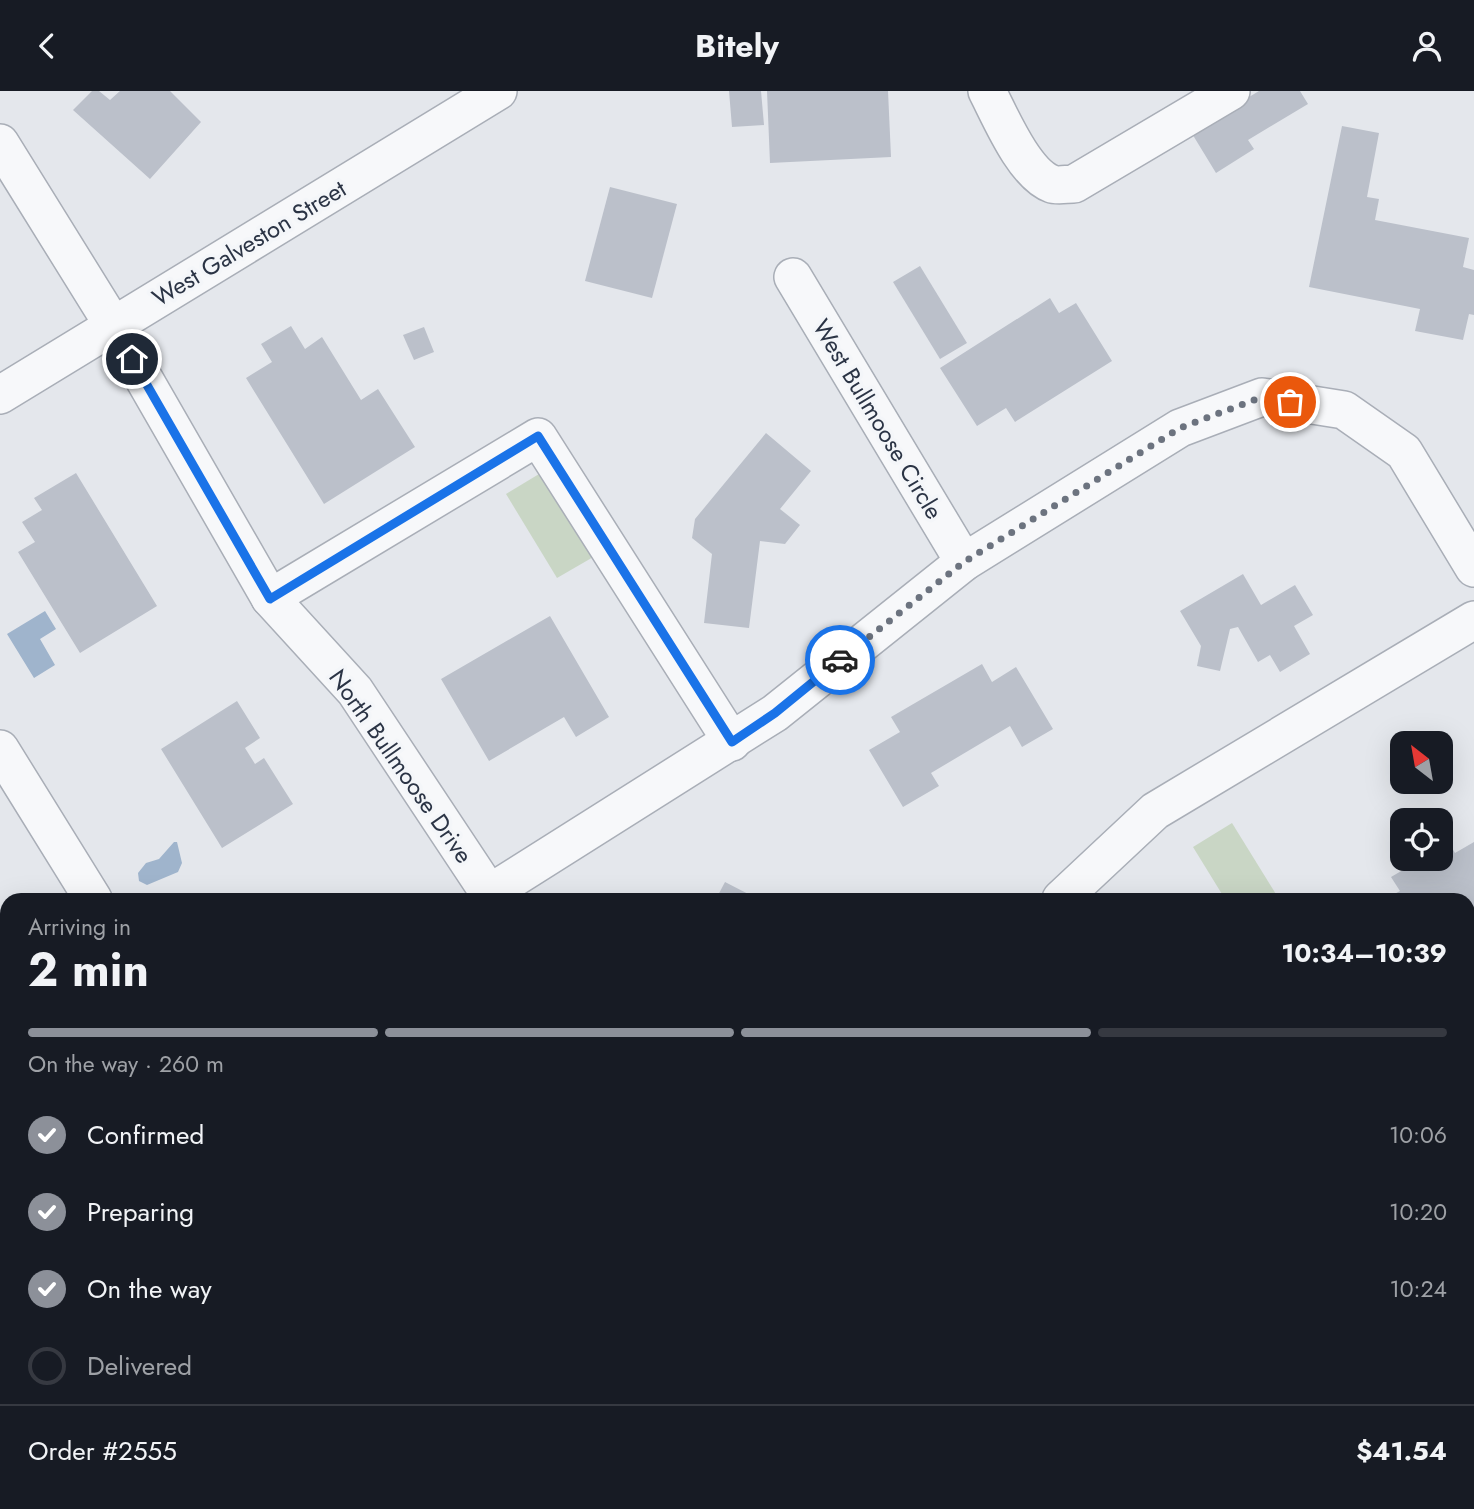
<!DOCTYPE html>
<meta charset="utf-8">
<style>
:root{--surface:#171b24;--page:#20242c;--text:#f1f3f6;--muted:#9ea1a6;--line:#363941;--accent:#8c9099}
body{margin:0;font-family:Jost,sans-serif;background:var(--page);color:var(--text);height:100vh;display:flex;flex-direction:column;font-size:26px;white-space:nowrap}
*{box-sizing:border-box;margin:0}
p{font-size:23px;color:var(--muted)}
.icon{flex:none;width:38px;height:38px;fill:none;stroke:currentColor;stroke-width:2;stroke-linecap:round;stroke-linejoin:round}
.map{position:relative;flex:1;overflow:hidden}
.details{position:absolute;left:0px;top:802px;width:1475px;height:618px;display:flex;flex-direction:column;background:var(--surface);border-radius:21px 21px 0 0;box-shadow:0 7px 28px #0002}
.details>*{flex:none}
.needle{width:46px;rotate:329deg}
.controls{position:absolute;left:1390px;top:640px;display:grid;gap:14px}
.controls a{display:grid;place-items:center;width:63px;height:63px;border-radius:14px;background:var(--surface);box-shadow:0 7px 28px #0002;font-size:35px}
.pin{position:absolute;display:grid;place-items:center;width:60px;height:60px;color:#fff;margin:-30px;border:4px solid #fff;border-radius:50%;box-shadow:0 2px 7px #0007}
.courier{position:absolute;display:grid;place-items:center;width:70px;height:70px;margin:-35px;border:5px solid #1a73e8;border-radius:50%;background:#fff;color:#222;box-shadow:0 2px 9px #0007}
.overview em{font-style:normal;font-weight:700}
.overview div{display:flex;flex-direction:column-reverse}
.overview{display:flex;align-items:center;justify-content:space-between;height:119px;padding:0 28px}
h1{font-size:46px;font-weight:700;line-height:52px}
.bar{display:grid;grid-template-columns:repeat(4,1fr);gap:10px 7px;align-content:center;height:84px;padding:0 28px}
.bar i{height:9px;border-radius:5px;background:var(--line)}
.bar .selected{background:var(--accent)}
.bar p{grid-column:span 4}
.line{display:flex;align-items:center;gap:18px;padding:0 28px;border-top:2px solid var(--line)}
.line div{flex:1}
ol{padding:0 28px;list-style:none}
li{display:flex;align-items:center;gap:21px;height:77px}
li p{margin-inline-start:auto}
li .icon{padding:7px;border-radius:50%;background:var(--accent);color:#fff;stroke-width:4}
li:last-child{color:var(--muted)}
li i{width:38px;height:38px;border:4px solid var(--line);border-radius:50%}
header{display:flex;justify-content:space-between;align-items:center;height:91px;padding:0 28px;background:var(--surface);font-size:32px;font-weight:700}
.map>svg:first-child{display:block}
.green{fill:#c9d6c5}
.water{fill:#9fb4cc}
.building{fill:#bbc0ca}
.lines{fill:none;stroke-linecap:round;stroke-linejoin:round}
.minor-casing{stroke:#a9aeb7;stroke-width:40}
.minor{stroke:#f7f8fa;stroke-width:37}
.done{stroke:#6c737f;stroke-width:7;stroke-dasharray:0 12.6}
.route{stroke:#1a73e8;stroke-width:9}
.labels{text-anchor:middle;dominant-baseline:central;stroke-width:7;stroke-linejoin:round;paint-order:stroke}
.street-label{font-size:24px;fill:#2b3445;stroke:#f4f6f9}
</style>
<header><svg class="icon" aria-label="back" viewBox="0 0 24 24"><path d="M15 5l-7 7 7 7"/></svg>Bitely<svg class="icon" aria-label="person" viewBox="0 0 24 24"><circle cx="12" cy="8" r="4"/><path d="M4 21q1-7 8-7t8 7"/></svg></header>
<div class="map">
<svg width="1474" height="1418" viewBox="0 0 1474 1418">
<rect width="100%" height="100%" fill="#e4e7ec"/>
<!-- green -->
<g class="green">
<polygon points="544,380 595,465 557,487 506,403"/>
<polygon points="1232,732 1279,808 1225,808 1193,756"/>
</g>
<!-- water -->
<g class="water">
<polygon points="45,520 56,538 40,548 55,574 34,587 7,543"/>
<polygon points="174,751 177,751 182,772 178,781 147,794 139,790 138,782 146,772 159,768"/>
</g>
<!-- building -->
<g class="building">
<polygon points="92,0 99,0 110,9 120,0 170,0 201,31 150,88 73,19"/>
<polygon points="729,0 761,0 764,34 732,36"/>
<polygon points="767,0 888,0 891,66 770,72"/>
<polygon points="1259,0 1300,0 1308,13 1248,49 1254,58 1216,82 1191,41"/>
<polygon points="1342,35 1379,42 1367,106 1379,108 1375,129 1469,147 1463,176 1474,179 1474,224 1469,223 1463,249 1415,240 1420,218 1309,196"/>
<polygon points="610,96 677,113 652,207 585,190"/>
<polygon points="920,175 967,252 940,268 893,191"/>
<polygon points="1050,207 1059,222 1076,212 1112,270 1015,331 1006,317 977,335 940,277"/>
<polygon points="291,235 305,258 322,246 361,309 378,298 415,356 324,413 246,287 272,271 261,253"/>
<polygon points="424,236 434,261 414,269 403,244"/>
<polygon points="766,342 811,380 780,418 800,434 785,453 760,450 749,537 704,532 712,463 692,447 695,428"/>
<polygon points="76,382 157,515 80,562 18,461 35,451 22,431 42,419 34,407"/>
<polygon points="1243,483 1261,514 1295,494 1313,524 1294,535 1310,563 1280,581 1270,564 1258,571 1238,536 1230,538 1220,580 1197,575 1201,555 1180,520"/>
<polygon points="550,525 609,626 576,646 564,626 489,670 441,588"/>
<polygon points="982,573 992,591 1016,576 1053,638 1022,656 1010,635 931,682 939,695 903,716 869,659 900,641 891,626"/>
<polygon points="237,610 260,647 245,657 255,673 264,667 293,713 222,757 161,658"/>
<polygon points="1474,751 1474,817 1468,821 1468,808 1385,808 1400,800 1391,786 1422,768 1440,768 1440,757 1449,752 1455,762"/>
<polygon points="725,791 758,808 716,808"/>
<polygon points="7,988 7,1022 0,1011 0,993"/>
<polygon points="1474,1061 1474,1124 1468,1128 1468,1065"/>
<polygon points="22,1412 46,1412 49,1418 13,1418"/>
<polygon points="80,1412 184,1412 188,1418 83,1418"/>
<polygon points="297,1412 355,1412 359,1418 289,1418"/>
<polygon points="644,1412 734,1412 736,1418 635,1418"/>
<polygon points="1098,1412 1206,1412 1198,1418 1094,1418"/>
</g>
<g class="lines">
<defs>
<g id="minor">
<path d="M 987,0 C 1000,25 1024,83 1052,93 C 1057,95 1067,93 1074,93 L 1231,0"/>
<polyline points="0,52 113,234 270,507 355,600 493,808"/>
<polyline points="793,186 964,471"/>
<polyline points="0,304 498,0"/>
<polyline points="270,507 538,346 732,651"/>
<polyline points="0,658 93,808"/>
<polyline points="490,802 775,622 964,471 1180,337 1262,306 1344,319 1404,361 1474,477"/>
<polyline points="1061,808 1155,720 1474,529"/>
<polyline points="1468,947 1474,943"/>
<polyline points="0,1122 7,1132"/>
<polyline points="1468,1351 1474,1348"/>
<polyline points="450,1412 453,1418"/>
<polyline points="1360,1418 1369,1412"/>
</g>
</defs>
<!-- minor casing -->
<use href="#minor" class="minor-casing"/>
<!-- minor -->
<use href="#minor" class="minor"/>
</g>
<g class="lines">
<!-- done -->
<polyline class="done" points="840,569 964,471 1180,337 1262,306 1290,311"/>
<!-- route -->
<polyline class="route" points="132,268 270,508 538,345 732,651 775,622 840,569"/>
</g>
<g class="labels">
<!-- street labels -->
<g class="street-label">
<text transform="translate(249 152) rotate(-31)">West Galveston Street</text>
<text transform="translate(878 328) rotate(59)">West Bullmoose Circle</text>
<text transform="translate(401 675) rotate(55)">North Bullmoose Drive</text>
</g>
</g>
</svg>
<div class="controls">
<a><svg class="needle" viewBox="-14 -14 28 28"><path d="M0-13l5 13h-10z" fill="#e53935"/><path d="M0 13l5-13h-10z" fill="#9ea1a6"/></svg></a>
<a><svg class="icon" aria-label="locate" viewBox="0 0 24 24"><circle cx="12" cy="12" r="6"/><path d="M12 2v4M12 18v4M2 12h4M18 12h4"/></svg></a>
</div>
<div class="pin" style="left:1290px;top:311px;background:#ea580c"><svg class="icon" aria-label="bag" viewBox="0 0 24 24"><path d="M5 8h14l-1 12H6zM9 8a3 3 0 0 1 6 0"/></svg></div>
<div class="pin" style="left:132px;top:268px;background:#1f2937"><svg class="icon" aria-label="home" viewBox="0 0 24 24"><path d="M3 11l9-7 9 7M6 9v11h12V9"/></svg></div>
<div class="courier" style="left:840px;top:569px"><svg class="icon" aria-label="car" viewBox="0 0 24 24"><path d="M5 17H2v-5l4-1 3-4h7l3 4 3 1v5h-3M9 17h6M6 11h13"/><circle cx="7" cy="17" r="2"/><circle cx="17" cy="17" r="2"/></svg></div>
<section class="details">
<div class="overview"><div><h1>2 min</h1><p>Arriving in</p></div><em>10:34–10:39</em></div>
<div class="bar"><i class="selected"></i><i class="selected"></i><i class="selected"></i><i></i><p>On the way · 260 m</p></div>
<ol>
<li><svg class="icon" aria-label="check" viewBox="0 0 24 24"><path d="M5 12l5 5 9-10"/></svg>Confirmed<p>10:06</p></li>
<li><svg class="icon" aria-label="check" viewBox="0 0 24 24"><path d="M5 12l5 5 9-10"/></svg>Preparing<p>10:20</p></li>
<li><svg class="icon" aria-label="check" viewBox="0 0 24 24"><path d="M5 12l5 5 9-10"/></svg>On the way<p>10:24</p></li>
<li><i></i>Delivered</li>
</ol>
<div class="line" style="height:91px"><div>Order #2555</div><b>$41.54</b></div>
</section>
</div>
